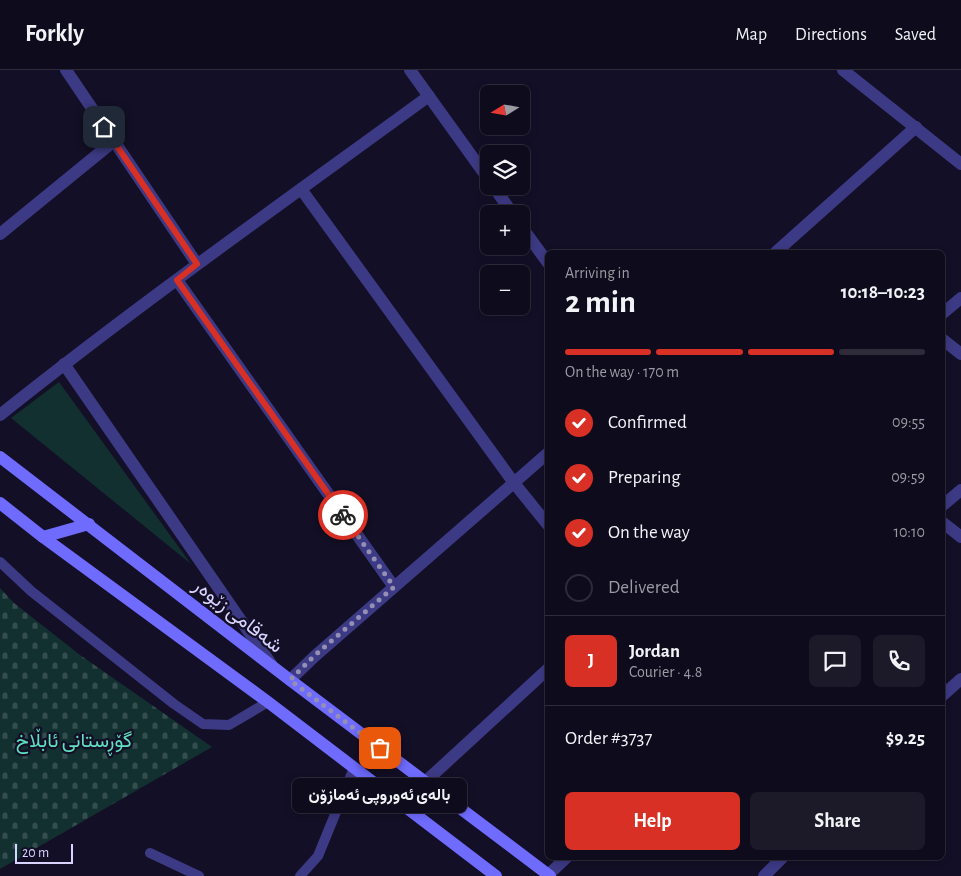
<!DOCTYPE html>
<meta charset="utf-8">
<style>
:root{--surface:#0e0b1c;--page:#1c1929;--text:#f1f3f6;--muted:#9b9ba3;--line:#2e2b3b;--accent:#d93025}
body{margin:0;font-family:"Alegreya Sans",Vazirmatn,sans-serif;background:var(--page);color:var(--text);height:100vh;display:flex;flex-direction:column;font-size:19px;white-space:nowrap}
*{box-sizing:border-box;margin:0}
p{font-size:16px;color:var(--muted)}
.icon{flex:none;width:28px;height:28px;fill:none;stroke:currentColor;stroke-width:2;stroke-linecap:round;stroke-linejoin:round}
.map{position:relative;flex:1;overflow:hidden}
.sheet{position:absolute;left:545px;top:180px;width:400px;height:610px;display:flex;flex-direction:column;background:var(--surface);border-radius:8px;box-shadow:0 2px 8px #0003,0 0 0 1px var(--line)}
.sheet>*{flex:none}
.needle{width:32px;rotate:259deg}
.tools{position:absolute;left:480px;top:15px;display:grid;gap:10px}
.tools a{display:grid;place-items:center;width:50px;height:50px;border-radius:8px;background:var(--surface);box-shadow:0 2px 8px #0003,0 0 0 1px var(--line);font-size:25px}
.scale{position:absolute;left:15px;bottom:12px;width:58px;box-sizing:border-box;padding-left:5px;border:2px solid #d9d4ff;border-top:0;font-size:14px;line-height:18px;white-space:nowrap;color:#d9d4ff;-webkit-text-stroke:4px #130f26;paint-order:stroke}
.pin{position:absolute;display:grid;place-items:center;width:42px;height:42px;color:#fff;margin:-21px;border-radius:10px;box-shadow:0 2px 8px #0006}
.courier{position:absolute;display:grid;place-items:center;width:50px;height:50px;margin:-25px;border:4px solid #d93025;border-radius:50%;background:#fff;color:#222;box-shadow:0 1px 6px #0007}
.bubble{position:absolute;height:35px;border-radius:8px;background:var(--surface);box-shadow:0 2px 8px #0003,0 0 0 1px var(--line);font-size:16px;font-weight:700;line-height:35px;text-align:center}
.headline em{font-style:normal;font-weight:700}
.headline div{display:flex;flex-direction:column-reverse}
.headline{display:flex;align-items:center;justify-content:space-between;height:85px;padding:0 20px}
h1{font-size:32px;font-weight:700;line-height:38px}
.bar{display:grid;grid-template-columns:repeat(4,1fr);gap:8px 5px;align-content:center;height:60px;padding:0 20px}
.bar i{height:6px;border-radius:4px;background:var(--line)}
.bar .selected{background:var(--accent)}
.bar p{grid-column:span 4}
.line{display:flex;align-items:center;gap:12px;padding:0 20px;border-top:1px solid var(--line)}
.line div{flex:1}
.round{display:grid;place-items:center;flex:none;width:52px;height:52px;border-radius:8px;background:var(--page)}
ol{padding:0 20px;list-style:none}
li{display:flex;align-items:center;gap:15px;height:55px}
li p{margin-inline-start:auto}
li .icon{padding:5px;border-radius:50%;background:var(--accent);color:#fff;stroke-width:4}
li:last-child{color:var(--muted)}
li i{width:28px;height:28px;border:2px solid var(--line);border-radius:50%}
.primary-button{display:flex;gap:10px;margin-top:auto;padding:10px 20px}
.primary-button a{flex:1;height:58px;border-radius:8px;background:var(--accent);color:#fff;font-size:20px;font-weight:700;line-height:58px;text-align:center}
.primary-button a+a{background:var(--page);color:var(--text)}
header{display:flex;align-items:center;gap:30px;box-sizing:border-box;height:70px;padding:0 25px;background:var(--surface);border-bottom:1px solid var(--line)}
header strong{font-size:24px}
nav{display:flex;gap:28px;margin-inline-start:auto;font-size:18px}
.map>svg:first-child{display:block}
.green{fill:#12302f}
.cemetery{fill:url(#cemetery-stones)}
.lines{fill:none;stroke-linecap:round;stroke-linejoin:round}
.service{stroke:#3d3a85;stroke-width:10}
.minor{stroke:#3d3a85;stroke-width:12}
.secondary{stroke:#6f6bff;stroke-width:12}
.done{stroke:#948fb3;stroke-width:5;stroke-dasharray:0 9}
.route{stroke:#d93025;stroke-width:6}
.labels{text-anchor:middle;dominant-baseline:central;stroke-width:4.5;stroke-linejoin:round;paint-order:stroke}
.street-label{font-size:20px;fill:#d9d4ff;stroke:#130f26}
.park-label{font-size:20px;fill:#5fe0c0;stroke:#130f26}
</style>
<header>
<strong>Forkly</strong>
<nav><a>Map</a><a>Directions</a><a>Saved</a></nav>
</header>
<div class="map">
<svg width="961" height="806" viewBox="0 0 961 806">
<defs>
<pattern id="cemetery-stones" width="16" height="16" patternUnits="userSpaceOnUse" patternTransform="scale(1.25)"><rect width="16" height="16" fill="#12302f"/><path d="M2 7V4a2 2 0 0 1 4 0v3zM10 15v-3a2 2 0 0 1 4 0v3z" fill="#344d4e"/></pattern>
</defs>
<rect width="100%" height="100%" fill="#130f26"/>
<!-- green -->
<polygon class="green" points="59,312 191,494 11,348"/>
<!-- cemetery -->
<polygon class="cemetery" points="0,518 14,533 80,585 212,677 0,799"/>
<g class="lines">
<!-- service -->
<g class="service">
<polyline points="0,492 31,521 174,634 203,654 229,655 268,632"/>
<polyline points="150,783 199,806"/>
<polyline points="300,806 318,786 354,698"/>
</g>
<!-- minor -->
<g class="minor">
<polyline points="66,0 197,194"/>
<polyline points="410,0 489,110"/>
<polyline points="843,0 961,94"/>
<polyline points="493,116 513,144"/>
<polyline points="301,119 514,413 548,455"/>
<polyline points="521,156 548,193"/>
<polyline points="0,164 114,71"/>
<polyline points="776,182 916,57"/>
<polyline points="177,210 394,517"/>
<polyline points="942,244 961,228"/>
<polyline points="942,269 961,284"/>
<polyline points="64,294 271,594"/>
<path d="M 0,345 C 139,234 285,131 429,26"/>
<polyline points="942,436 961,420"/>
<polyline points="942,452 961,467"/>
<polyline points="290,610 315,586 548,383"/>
<polyline points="942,626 961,609"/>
<polyline points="425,712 548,599"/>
<polyline points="548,805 566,788"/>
<polyline points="764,806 782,788"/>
</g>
<!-- secondary -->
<g class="secondary">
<polyline points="0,387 290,610 550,806"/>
<polyline points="0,433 43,467 268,632 496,806"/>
<polyline points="43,467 89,454"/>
</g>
</g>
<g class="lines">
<!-- done -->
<polyline class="done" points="343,445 394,517 314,586 290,610 380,678"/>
<!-- route -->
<polyline class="route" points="104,57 197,194 177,210 343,445"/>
</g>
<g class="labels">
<!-- street labels -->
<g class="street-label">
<text transform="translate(238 546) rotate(38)">شەقامی زێوەر</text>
</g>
<!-- park labels -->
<g class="park-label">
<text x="74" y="671">گۆڕستانی ئابڵاخ</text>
</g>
</g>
</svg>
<div class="tools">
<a><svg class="needle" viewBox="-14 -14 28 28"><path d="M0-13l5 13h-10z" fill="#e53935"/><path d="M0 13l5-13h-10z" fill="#9b9ba3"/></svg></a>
<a><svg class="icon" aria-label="layers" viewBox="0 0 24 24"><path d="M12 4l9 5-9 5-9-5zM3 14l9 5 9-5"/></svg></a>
<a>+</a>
<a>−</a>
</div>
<div class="scale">20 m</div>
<div class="pin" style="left:380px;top:678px;background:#ea580c"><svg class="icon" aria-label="bag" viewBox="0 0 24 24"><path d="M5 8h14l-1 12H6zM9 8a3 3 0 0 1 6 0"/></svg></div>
<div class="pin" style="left:104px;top:57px;background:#1f2937"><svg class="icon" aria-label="home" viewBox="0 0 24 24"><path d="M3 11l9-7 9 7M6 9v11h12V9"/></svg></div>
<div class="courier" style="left:343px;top:445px"><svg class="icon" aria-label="bike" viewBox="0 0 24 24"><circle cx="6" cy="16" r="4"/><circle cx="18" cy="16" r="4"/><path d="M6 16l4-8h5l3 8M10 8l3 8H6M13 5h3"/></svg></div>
<div class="bubble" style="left:292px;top:708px;width:175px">بالەی ئەوروپی ئەمازۆن</div>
<section class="sheet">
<div class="headline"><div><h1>2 min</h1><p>Arriving in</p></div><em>10:18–10:23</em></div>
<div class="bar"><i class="selected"></i><i class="selected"></i><i class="selected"></i><i></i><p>On the way · 170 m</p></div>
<ol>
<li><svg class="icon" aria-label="check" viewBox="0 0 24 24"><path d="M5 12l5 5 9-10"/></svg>Confirmed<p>09:55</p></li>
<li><svg class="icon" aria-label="check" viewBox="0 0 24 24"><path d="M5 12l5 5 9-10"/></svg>Preparing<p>09:59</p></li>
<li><svg class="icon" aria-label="check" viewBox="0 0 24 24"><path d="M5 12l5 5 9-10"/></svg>On the way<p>10:10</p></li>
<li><i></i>Delivered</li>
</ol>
<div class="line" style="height:90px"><b class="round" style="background:var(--accent);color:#fff">J</b><div><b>Jordan</b><p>Courier · 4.8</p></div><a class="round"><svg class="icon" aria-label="chat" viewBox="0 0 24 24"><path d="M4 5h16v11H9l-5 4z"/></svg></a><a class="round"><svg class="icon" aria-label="phone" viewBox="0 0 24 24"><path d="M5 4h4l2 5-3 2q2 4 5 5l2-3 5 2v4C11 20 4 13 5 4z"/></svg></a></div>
<div class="line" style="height:65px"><div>Order #3737</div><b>$9.25</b></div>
<div class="primary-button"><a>Help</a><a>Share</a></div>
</section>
</div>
